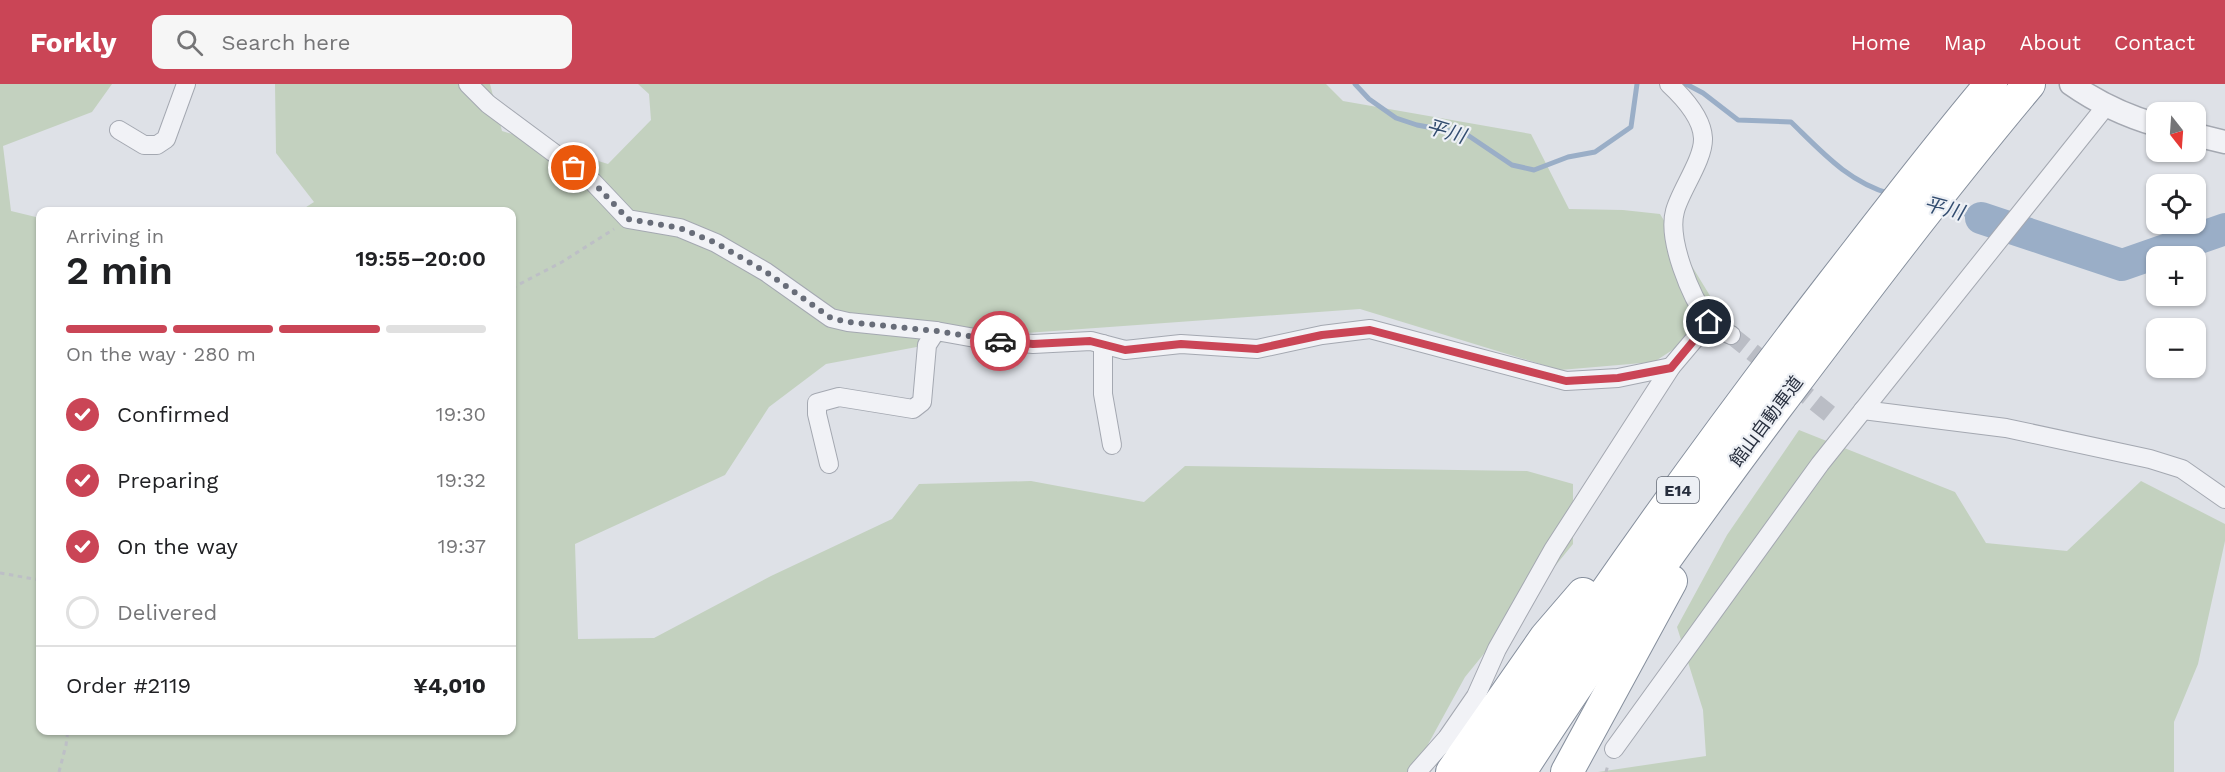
<!DOCTYPE html>
<meta charset="utf-8">
<style>
:root{--surface:#fff;--page:#f6f6f6;--text:#202124;--muted:#757577;--line:#e0e0e0;--accent:#ca4556}
body{margin:0;font-family:"Work Sans","Noto Sans JP",sans-serif;background:var(--page);color:var(--text);height:100vh;display:flex;flex-direction:column;font-size:22px;white-space:nowrap}
*{box-sizing:border-box;margin:0}
p{font-size:20px;color:var(--muted)}
.icon{flex:none;width:33px;height:33px;fill:none;stroke:currentColor;stroke-width:2;stroke-linecap:round;stroke-linejoin:round}
.map{position:relative;flex:1;overflow:hidden}
.panel{position:absolute;left:36px;top:123px;width:480px;height:528px;display:flex;flex-direction:column;background:var(--surface);border-radius:12px;box-shadow:0 2px 4px #0004}
.panel>*{flex:none}
.needle{width:39px;rotate:163deg}
.tools{position:absolute;left:2146px;top:18px;display:grid;gap:12px}
.tools a{display:grid;place-items:center;width:60px;height:60px;border-radius:12px;background:var(--surface);box-shadow:0 2px 4px #0004;font-size:30px}
.pin{position:absolute;display:grid;place-items:center;width:51px;height:51px;color:#fff;margin:-26px;border:3px solid #fff;border-radius:50%;box-shadow:0 2px 6px #0007}
.courier{position:absolute;display:grid;place-items:center;width:60px;height:60px;margin:-30px;border:4px solid #ca4556;border-radius:50%;background:#fff;color:#222;box-shadow:0 2px 8px #0007}
.overview em{font-style:normal;font-weight:600}
.overview div{display:flex;flex-direction:column-reverse}
.overview{display:flex;align-items:center;justify-content:space-between;height:102px;padding:0 30px}
h1{font-size:39px;font-weight:600;line-height:45px}
.bar{display:grid;grid-template-columns:repeat(4,1fr);gap:9px 6px;align-content:center;height:72px;padding:0 30px}
.bar i{height:8px;border-radius:4px;background:var(--line)}
.bar .current{background:var(--accent)}
.bar p{grid-column:span 4}
.line{display:flex;align-items:center;gap:15px;padding:0 30px;border-top:2px solid var(--line)}
.line div{flex:1}
ol{padding:0 30px;list-style:none}
li{display:flex;align-items:center;gap:18px;height:66px}
li p{margin-inline-start:auto}
li .icon{padding:6px;border-radius:50%;background:var(--accent);color:#fff;stroke-width:4}
li:last-child{color:var(--muted)}
li i{width:33px;height:33px;border:3px solid var(--line);border-radius:50%}
header{display:flex;align-items:center;gap:36px;box-sizing:border-box;height:84px;padding:0 30px;background:var(--accent);color:#fff}
header strong{font-size:28px}
nav{display:flex;gap:33px;margin-inline-start:auto;font-size:21px}
.search{width:420px;height:54px;background:var(--page);display:flex;align-items:center;gap:15px;box-sizing:border-box;padding:0 21px;border-radius:12px;color:var(--muted);font-size:22px}
.map>svg:first-child{display:block}
.green{fill:#c3d1bf}
.lines{fill:none;stroke-linecap:round;stroke-linejoin:round}
.stream{stroke:#9aaec7;stroke-width:5}
.river{stroke:#9aaec7;stroke-width:32}
.minor-tunnel{stroke:#babdc5;stroke-width:18;stroke-dasharray:18 9;stroke-linecap:butt}
.minor-casing{stroke:#a4a8b1;stroke-width:20}
.tertiary-casing{stroke:#a4a8b1;stroke-width:25}
.motorway-casing{stroke:#868f9d;stroke-width:34}
.path{stroke:#bdbfc6;stroke-width:3;stroke-dasharray:4.5 4.5;stroke-linecap:butt}
.minor{stroke:#f1f2f6;stroke-width:18}
.tertiary{stroke:#f1f2f6;stroke-width:22}
.motorway{stroke:#fff;stroke-width:32}
.done{stroke:#686d79;stroke-width:6;stroke-dasharray:0 10.8}
.route{stroke:#ca4556;stroke-width:8}
.labels{text-anchor:middle;dominant-baseline:central;stroke-width:4.5;stroke-linejoin:round;paint-order:stroke}
.shield{fill:#edf0f5;stroke:#636975;stroke-width:1.5}
.shield-label{font-size:16px;font-weight:bold;fill:#282f3e}
.street-label{font-size:18px;fill:#282f3e;stroke:#edf0f5}
.water-label{font-size:20px;font-style:italic;fill:#334d70;stroke:#edf0f5}
</style>
<header>
<strong>Forkly</strong>
<div class="search"><svg class="icon" aria-label="search" viewBox="0 0 24 24"><circle cx="10" cy="10" r="6"/><path d="M15 15l6 6"/></svg>Search here</div>
<nav><a>Home</a><a>Map</a><a>About</a><a>Contact</a></nav>
</header>
<div class="map">
<svg width="2225" height="688" viewBox="0 0 2225 688">
<rect width="100%" height="100%" fill="#dee1e7"/>
<!-- green -->
<g class="green">
<polygon points="0,0 112,0 92,28 3,62 11,127 40,134 40,646 512,646 512,128 300,127 314,118 276,69 275,0 490,0 502,47 608,80 651,36 649,10 638,0 1326,0 1343,17 1531,50 1569,125 1623,126 1660,130 1723,233 1654,278 1560,286 1360,225 970,253 826,280 769,323 725,391 575,460 578,555 654,554 771,492 892,435 919,400 1031,397 1144,418 1185,382 1527,387 1573,400 1573,460 1465,593 1426,664 1407,688 0,688"/>
<polygon points="1799,346 1955,408 1986,459 2067,467 2141,397 2225,440 2225,457 2198,580 2174,638 2174,688 1598,688 1706,672 1703,626 1677,543 1727,451"/>
</g>
<g class="lines">
<!-- stream -->
<g class="stream">
<polyline points="1355,0 1369,15 1396,34 1417,41 1466,50 1512,81 1534,86 1568,73 1595,68 1631,43 1637,0"/>
<path d="M 1686,0 L 1703,9 L 1738,36 L 1791,38 C 1822,68 1848,98 1891,110"/>
<polyline points="1943,124 1981,134"/>
</g>
<!-- river -->
<polyline class="river" points="1981,134 2122,181 2225,145"/>
<!-- minor-tunnel -->
<polyline class="minor-tunnel" points="1731,251 1836,335"/>
<defs>
<g id="minor">
<polyline points="468,0 488,20 593,98 628,135 680,144 716,159 766,188 831,234 848,238 936,247 986,256 1033,260 1091,257 1125,266 1181,260 1257,265 1322,251 1370,245 1566,297 1618,294 1671,283"/>
<path d="M 1669,0 C 1683,13 1702,34 1703,54 C 1704,75 1680,107 1675,127 C 1667,156 1691,213 1708,236 C 1713,243 1724,247 1731,251"/>
<polyline points="119,46 144,61 157,61 166,55 186,0"/>
<polyline points="1103,260 1103,310 1112,361"/>
<polyline points="1863,326 2006,344 2150,375 2182,385 2225,415"/>
<polyline points="829,380 817,330 817,319 839,313 913,325 922,318 927,261 936,247"/>
<polyline points="1614,665 1820,380 2106,22"/>
<polyline points="1417,688 1447,654 1476,612 1497,565 1553,466 1671,283 1709,238"/>
</g>
<g id="tertiary">
<path d="M 2071,0 C 2098,19 2126,32 2157,41"/>
<polyline points="2196,51 2225,58"/>
</g>
<g id="motorway">
<polyline points="1452,688 1546,553 1583,510"/>
<path d="M 1485,688 C 1594,520 1710,358 1833,199 C 1885,132 1936,65 1991,0"/>
<path d="M 1520,688 C 1600,563 1687,443 1775,325 C 1858,215 1941,105 2029,0"/>
<polyline points="1567,688 1671,497"/>
</g>
</defs>
<!-- minor casing -->
<use href="#minor" class="minor-casing"/>
<!-- tertiary casing -->
<use href="#tertiary" class="tertiary-casing"/>
<!-- motorway casing -->
<use href="#motorway" class="motorway-casing"/>
<!-- path -->
<g class="path">
<polyline points="512,204 562,178 614,145"/>
<polyline points="0,489 40,496"/>
<polyline points="59,688 66,661 68,646"/>
<polyline points="1606,688 1608,681"/>
</g>
<!-- minor -->
<use href="#minor" class="minor"/>
<!-- tertiary -->
<use href="#tertiary" class="tertiary"/>
<!-- motorway -->
<use href="#motorway" class="motorway"/>
</g>
<g class="lines">
<!-- done -->
<polyline class="done" points="574,84 593,98 628,135 680,144 716,159 766,188 831,234 848,238 936,247 1000,257"/>
<!-- route -->
<polyline class="route" points="1000,257 1033,260 1090,257 1125,266 1181,260 1257,265 1322,251 1370,246 1566,297 1618,294 1671,284 1709,238"/>
</g>
<g class="labels">
<!-- shield labels -->
<rect class="shield" x="1657" y="393" width="42" height="26" rx="4.5"/>
<g class="shield-label">
<text x="1678" y="406">E14</text>
</g>
<!-- street labels -->
<g class="street-label">
<text transform="translate(1766 337) rotate(-53)">館山自動車道</text>
</g>
<!-- water labels -->
<g class="water-label">
<text transform="translate(1446 47) rotate(16)">平川</text>
<text transform="translate(1944 124) rotate(15)">平川</text>
</g>
</g>
</svg>
<div class="tools">
<a><svg class="needle" viewBox="-14 -14 28 28"><path d="M0-13l5 13h-10z" fill="#e53935"/><path d="M0 13l5-13h-10z" fill="#757577"/></svg></a>
<a><svg class="icon" aria-label="locate" viewBox="0 0 24 24"><circle cx="12" cy="12" r="6"/><path d="M12 2v4M12 18v4M2 12h4M18 12h4"/></svg></a>
<a>+</a>
<a>−</a>
</div>
<div class="pin" style="left:574px;top:84px;background:#ea580c"><svg class="icon" aria-label="bag" viewBox="0 0 24 24"><path d="M5 8h14l-1 12H6zM9 8a3 3 0 0 1 6 0"/></svg></div>
<div class="pin" style="left:1709px;top:238px;background:#1f2937"><svg class="icon" aria-label="home" viewBox="0 0 24 24"><path d="M3 11l9-7 9 7M6 9v11h12V9"/></svg></div>
<div class="courier" style="left:1000px;top:257px"><svg class="icon" aria-label="car" viewBox="0 0 24 24"><path d="M5 17H2v-5l4-1 3-4h7l3 4 3 1v5h-3M9 17h6M6 11h13"/><circle cx="7" cy="17" r="2"/><circle cx="17" cy="17" r="2"/></svg></div>
<section class="panel">
<div class="overview"><div><h1>2 min</h1><p>Arriving in</p></div><em>19:55–20:00</em></div>
<div class="bar"><i class="current"></i><i class="current"></i><i class="current"></i><i></i><p>On the way · 280 m</p></div>
<ol>
<li><svg class="icon" aria-label="check" viewBox="0 0 24 24"><path d="M5 12l5 5 9-10"/></svg>Confirmed<p>19:30</p></li>
<li><svg class="icon" aria-label="check" viewBox="0 0 24 24"><path d="M5 12l5 5 9-10"/></svg>Preparing<p>19:32</p></li>
<li><svg class="icon" aria-label="check" viewBox="0 0 24 24"><path d="M5 12l5 5 9-10"/></svg>On the way<p>19:37</p></li>
<li><i></i>Delivered</li>
</ol>
<div class="line" style="height:78px"><div>Order #2119</div><b>¥4,010</b></div>
</section>
</div>
